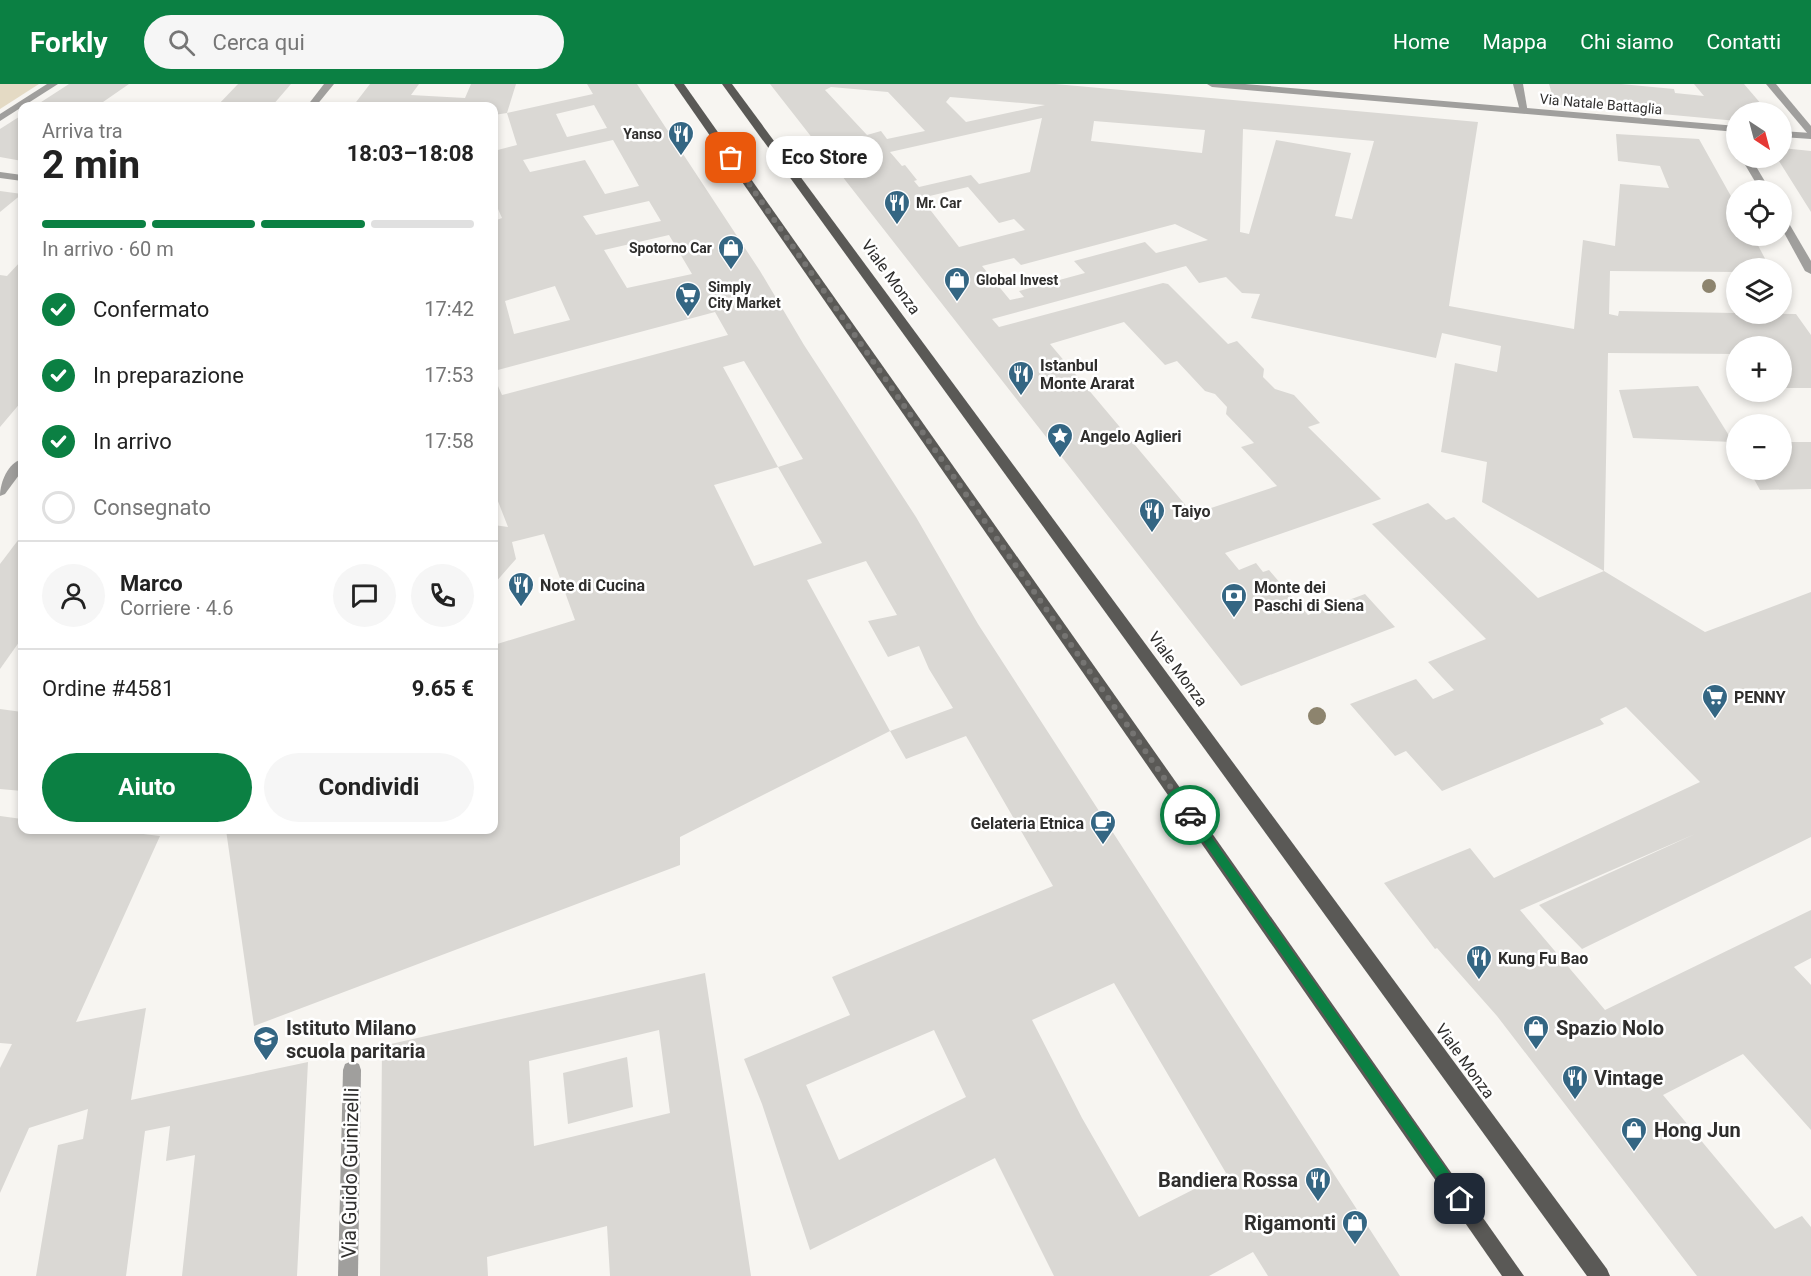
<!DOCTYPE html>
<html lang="it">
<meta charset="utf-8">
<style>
:root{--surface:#fff;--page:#f6f6f6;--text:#222;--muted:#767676;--line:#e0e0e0;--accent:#0b8043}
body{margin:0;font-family:Roboto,sans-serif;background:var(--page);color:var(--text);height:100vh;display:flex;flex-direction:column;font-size:22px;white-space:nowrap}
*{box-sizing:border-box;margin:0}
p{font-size:20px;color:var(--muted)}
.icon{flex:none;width:33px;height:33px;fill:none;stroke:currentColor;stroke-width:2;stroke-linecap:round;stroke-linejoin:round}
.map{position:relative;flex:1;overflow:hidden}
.panel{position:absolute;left:18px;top:18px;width:480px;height:732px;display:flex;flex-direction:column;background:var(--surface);border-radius:12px;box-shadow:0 3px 9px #0003}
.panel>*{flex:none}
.needle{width:39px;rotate:144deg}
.controls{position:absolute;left:1726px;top:18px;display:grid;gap:12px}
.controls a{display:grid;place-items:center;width:66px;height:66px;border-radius:50%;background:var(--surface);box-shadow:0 3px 9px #0003;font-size:30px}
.pin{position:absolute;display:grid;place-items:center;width:51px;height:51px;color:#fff;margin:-26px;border-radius:12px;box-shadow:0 3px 9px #0006}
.courier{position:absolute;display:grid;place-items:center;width:60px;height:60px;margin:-30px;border:4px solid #0b8043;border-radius:50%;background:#fff;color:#222;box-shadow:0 2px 8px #0007}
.bubble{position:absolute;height:42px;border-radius:21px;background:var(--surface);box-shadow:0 3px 9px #0003;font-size:20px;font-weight:700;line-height:42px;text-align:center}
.head em{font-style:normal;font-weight:700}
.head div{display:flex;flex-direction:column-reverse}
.head{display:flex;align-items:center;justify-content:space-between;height:102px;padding:0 24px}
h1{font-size:39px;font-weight:700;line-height:45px}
.bar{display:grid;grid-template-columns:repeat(4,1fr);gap:9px 6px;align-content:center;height:72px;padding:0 24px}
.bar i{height:8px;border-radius:4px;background:var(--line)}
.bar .on{background:var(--accent)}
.bar p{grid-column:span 4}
.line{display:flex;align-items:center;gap:15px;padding:0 24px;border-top:2px solid var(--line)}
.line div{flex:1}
.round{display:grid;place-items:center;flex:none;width:63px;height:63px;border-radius:32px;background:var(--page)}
ol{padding:0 24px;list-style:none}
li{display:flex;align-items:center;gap:18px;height:66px}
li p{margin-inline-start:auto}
li .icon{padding:6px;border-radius:50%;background:var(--accent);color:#fff;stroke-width:4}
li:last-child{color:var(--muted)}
li i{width:33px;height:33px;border:3px solid var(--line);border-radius:50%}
.action{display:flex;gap:12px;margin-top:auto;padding:12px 24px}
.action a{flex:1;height:69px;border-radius:36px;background:var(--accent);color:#fff;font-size:24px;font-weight:700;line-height:69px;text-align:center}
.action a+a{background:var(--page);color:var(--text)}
header{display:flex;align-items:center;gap:36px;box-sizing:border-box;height:84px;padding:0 30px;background:var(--accent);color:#fff}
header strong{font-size:28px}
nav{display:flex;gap:33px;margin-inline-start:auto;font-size:21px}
.search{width:420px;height:54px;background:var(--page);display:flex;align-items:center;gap:15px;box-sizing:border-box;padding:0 21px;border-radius:33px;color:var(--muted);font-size:22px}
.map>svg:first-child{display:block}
.green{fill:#e4dac4}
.building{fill:#dad8d4;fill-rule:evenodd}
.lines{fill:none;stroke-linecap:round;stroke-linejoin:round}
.service{fill:#a09f9d;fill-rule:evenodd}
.pedestrian{fill:#a09f9d;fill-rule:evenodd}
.minor{fill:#a09f9d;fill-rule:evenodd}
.primary{fill:#5a5956;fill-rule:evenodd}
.tree{fill:#8d846e}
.route{fill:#0b8043}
.done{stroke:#757472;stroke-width:6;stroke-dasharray:0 10.8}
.labels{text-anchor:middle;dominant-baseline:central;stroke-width:5;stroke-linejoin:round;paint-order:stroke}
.far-street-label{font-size:14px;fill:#2f2e2d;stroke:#fff}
.far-poi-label{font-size:14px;font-weight:bold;fill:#2f2e2d;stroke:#fff;text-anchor:start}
.street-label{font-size:16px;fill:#2f2e2d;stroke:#fff}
.poi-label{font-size:16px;font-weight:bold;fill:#2f2e2d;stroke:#fff;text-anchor:start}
.near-poi-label{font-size:20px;font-weight:bold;fill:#2f2e2d;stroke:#fff;text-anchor:start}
.near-street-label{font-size:20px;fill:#2f2e2d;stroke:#fff}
</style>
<header>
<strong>Forkly</strong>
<div class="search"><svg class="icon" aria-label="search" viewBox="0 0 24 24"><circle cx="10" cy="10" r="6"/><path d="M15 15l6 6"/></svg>Cerca qui</div>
<nav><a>Home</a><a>Mappa</a><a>Chi siamo</a><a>Contatti</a></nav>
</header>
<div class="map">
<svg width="1811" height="1192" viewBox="0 0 1811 1192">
<rect width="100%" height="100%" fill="#f7f5f1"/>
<!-- green -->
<polygon class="green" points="0,0 39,0 0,25"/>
<!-- building -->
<g class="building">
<polygon points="69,0 129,0 103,18 125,22 35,22"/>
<polygon points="238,0 291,0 272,22 217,22"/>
<path d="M 370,0 L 419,0 L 411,11 L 465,14 L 471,0 L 516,0 L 507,29 L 593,10 L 587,0 L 637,0 L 760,187 L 804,261 L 916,433 L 978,540 L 1400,1192 L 1268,1192 L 1253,1168 L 1209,1192 L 1054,1192 L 995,1074 L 810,1166 L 762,1020 L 744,975 L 850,931 L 832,893 L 1053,802 L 966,652 L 906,675 L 890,647 L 953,624 L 929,585 L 919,562 L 888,573 L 868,537 L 897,531 L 866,477 L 807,496 L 890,647 L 680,753 L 680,781 L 254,942 L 226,746 L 494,746 L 494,561 L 575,536 L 544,450 L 512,458 L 516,475 L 494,500 L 494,441 L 508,443 L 494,407 L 494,293 L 502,311 L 728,251 L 715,228 L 494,287 L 494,137 L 502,134 L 494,116 L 494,67 L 517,61 L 507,29 L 494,31 L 494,22 L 353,22 ZM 594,21 L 607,44 L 567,53 L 556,30 ZM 613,56 L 639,102 L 605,110 L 585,76 L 530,88 L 523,76 ZM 649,117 L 661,137 L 596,151 L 583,132 ZM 669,151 L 692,190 L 627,204 L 604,166 ZM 555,202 L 570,236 L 514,250 L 505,217 ZM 744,277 L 803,375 L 778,383 L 822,459 L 754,482 L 714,401 L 778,383 L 723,283 ZM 1114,899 L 1226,1089 L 1139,1133 L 1082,1034 L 1032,936 ZM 934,946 L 966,1013 L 839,1076 L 806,1001 Z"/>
<path d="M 770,0 L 1055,0 L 1478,38 L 1449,222 L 1574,245 L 1583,156 L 1615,162 L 1620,100 L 1669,104 L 1660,82 L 1618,77 L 1616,50 L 1699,55 L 1737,123 L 1737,152 L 1753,152 L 1770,184 L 1737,184 L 1737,188 L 1610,187 L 1609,230 L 1618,232 L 1619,227 L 1796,230 L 1811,251 L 1811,304 L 1782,304 L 1782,262 L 1737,262 L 1737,270 L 1608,269 L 1604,487 L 1705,548 L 1811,508 L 1811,753 L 1582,865 L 1539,821 L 1695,750 L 1520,826 L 1605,926 L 1811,826 L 1811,874 L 1794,883 L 1811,901 L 1811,1046 L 1743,970 L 1663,1011 L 1775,1145 L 1802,1132 L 1811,1143 L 1811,1192 L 1697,1192 L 1497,932 L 1437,864 L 1435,865 L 1384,799 L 1470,764 L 1494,794 L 1700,698 L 1626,623 L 1600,635 L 1604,640 L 1442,707 L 1406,667 L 1395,672 L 1350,620 L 1416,595 L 1433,615 L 1454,606 L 1428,578 L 1486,555 L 1372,440 L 1428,419 L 1446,436 L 1454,433 L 1538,514 L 1604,487 L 1482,418 L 1487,378 L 1441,368 L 1455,279 L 1497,288 L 1501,262 L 1442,249 L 1436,274 L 1251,234 L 1260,210 L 1242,209 L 1226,193 L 1199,199 L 1186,182 L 992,235 L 999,243 L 1163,199 L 1168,200 L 1228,260 L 1237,257 L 1264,285 L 1263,293 L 1275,305 L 1294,311 L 1320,339 L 1308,343 L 1381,415 L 1225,469 L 1239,486 L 1256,479 L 1263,488 L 1269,486 L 1308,531 L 1365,510 L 1395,543 L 1241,602 ZM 831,3 L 888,8 L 925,47 L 887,55 L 881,47 L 867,51 L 825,6 ZM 950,13 L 1045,21 L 966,38 L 946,18 ZM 1042,34 L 1030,88 L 979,100 L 971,91 L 919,103 L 914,97 L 917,96 L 905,81 L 902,82 L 890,68 ZM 1094,37 L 1205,46 L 1202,69 L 1091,57 ZM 1243,45 L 1374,57 L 1352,135 L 1335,132 L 1351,69 L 1276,56 L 1249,150 L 1240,148 ZM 968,103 L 999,139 L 1014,135 L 1025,146 L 959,163 L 921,114 ZM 1175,140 L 1208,156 L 1156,169 L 1145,158 L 1074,177 L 1085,189 L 1019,207 L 1024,213 L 1010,216 L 982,182 L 1014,174 L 1021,181 ZM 1124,238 L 1165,281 L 1177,277 L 1205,307 L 1215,310 L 1227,323 L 1226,330 L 1254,359 L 1241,363 L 1277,402 L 1193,430 L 1050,260 Z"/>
<polygon points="1549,0 1621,0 1674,5 1675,9 1704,12 1694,0 1744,0 1768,28 1737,28 1737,37 1555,20"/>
<polygon points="22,31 22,77 0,73 0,45"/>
<polygon points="1782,64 1811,67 1811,128 1777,74 1782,74"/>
<polygon points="0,107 22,110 0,128"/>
<polygon points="22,176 22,317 0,343 0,191 7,192"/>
<polygon points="1698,302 1733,358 1633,354 1619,306"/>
<polygon points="1782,358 1811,358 1811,405 1760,406 1749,386 1782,386"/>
<polygon points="22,451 22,554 0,585 0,480"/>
<polygon points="0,625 22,628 22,707 0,705"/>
<polygon points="0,732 22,735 22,746 110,746 160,752 76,938 146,924 131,1016 308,978 297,1192 182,1192 195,1071 166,1077 170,1042 145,1047 126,1192 36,1192 58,1061 83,1055 88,1025 29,1044 0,1109 0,984 12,960 0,959"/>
<path d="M 705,889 L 751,1192 L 610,1192 L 607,1142 L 487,1173 L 488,1192 L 380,1192 L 382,962 ZM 659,946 L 670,1029 L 534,1062 L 529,977 Z"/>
<polygon points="627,973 633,1023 568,1040 563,989"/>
</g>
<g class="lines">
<!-- service -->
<g class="service">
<polygon points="47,0 58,0 0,37 0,30"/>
<polygon points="1766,0 1776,0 1811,42 1811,51 1808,50"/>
</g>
<!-- pedestrian -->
<polygon class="pedestrian" points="1513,0 1523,0 1528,29 1520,27"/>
<!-- minor -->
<g class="minor">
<polygon points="324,0 334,0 316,22 307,22"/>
<polygon points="1207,0 1245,0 1737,42 1737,48 1212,3"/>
<polygon points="1782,47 1811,49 1811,55 1782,53"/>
<polygon points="1741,74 1751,74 1770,106 1760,106"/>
<polygon points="0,88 22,91 22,97 0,94"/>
<polygon points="1782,133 1787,136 1811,177 1811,190 1805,187 1782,145"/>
<path d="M 22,375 L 22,387 L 5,410 L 0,412 C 0,398 8,379 22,375 Z"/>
<polygon points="352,977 359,980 361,986 358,1192 338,1192 343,986 345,980"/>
</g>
<!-- primary -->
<g class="primary">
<polygon points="674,0 684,0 1524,1192 1502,1192"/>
<polygon points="722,0 732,0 1607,1185 1610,1192 1587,1192"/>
</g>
</g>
<!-- trees -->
<g class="tree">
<circle cx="1709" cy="202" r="7"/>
<circle cx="1317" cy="632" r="9"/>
</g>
<!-- route -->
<polygon class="route" points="1190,726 1194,728 1464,1110 1466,1115 1464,1119 1460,1121 1455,1119 1187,734 1185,731"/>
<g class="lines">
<!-- done -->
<polyline class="done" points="731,74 1190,731"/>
</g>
<!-- icons -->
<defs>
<symbol id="restaurant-pin" viewBox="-11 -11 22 30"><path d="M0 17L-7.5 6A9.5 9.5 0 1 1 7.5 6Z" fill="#346683" stroke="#fff"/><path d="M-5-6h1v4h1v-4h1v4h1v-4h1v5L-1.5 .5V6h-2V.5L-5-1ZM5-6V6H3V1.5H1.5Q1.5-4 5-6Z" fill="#fff"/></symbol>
<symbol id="shop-pin" viewBox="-11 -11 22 30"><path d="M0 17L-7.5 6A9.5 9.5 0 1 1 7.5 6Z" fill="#346683" stroke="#fff"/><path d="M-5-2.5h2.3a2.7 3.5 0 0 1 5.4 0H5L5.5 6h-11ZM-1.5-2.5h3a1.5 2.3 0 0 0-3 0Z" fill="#fff"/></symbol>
<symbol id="supermarket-pin" viewBox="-11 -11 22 30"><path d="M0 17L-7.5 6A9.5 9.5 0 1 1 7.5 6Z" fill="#346683" stroke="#fff"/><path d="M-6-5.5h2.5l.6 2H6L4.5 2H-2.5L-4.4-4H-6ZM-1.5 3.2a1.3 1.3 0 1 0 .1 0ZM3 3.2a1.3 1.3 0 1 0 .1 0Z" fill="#fff"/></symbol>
<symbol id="sight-pin" viewBox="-11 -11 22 30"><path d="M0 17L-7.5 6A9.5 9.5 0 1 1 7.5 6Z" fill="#346683" stroke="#fff"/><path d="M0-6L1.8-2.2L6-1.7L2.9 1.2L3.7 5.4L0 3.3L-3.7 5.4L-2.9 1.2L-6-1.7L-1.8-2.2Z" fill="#fff"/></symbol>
<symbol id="bank-pin" viewBox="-11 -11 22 30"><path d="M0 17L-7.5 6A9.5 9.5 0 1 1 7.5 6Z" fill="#346683" stroke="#fff"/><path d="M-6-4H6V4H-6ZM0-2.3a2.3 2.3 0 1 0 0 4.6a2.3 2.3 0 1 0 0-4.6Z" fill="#fff"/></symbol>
<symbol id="cafe-pin" viewBox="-11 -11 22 30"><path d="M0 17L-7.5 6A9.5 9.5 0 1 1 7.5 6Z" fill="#346683" stroke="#fff"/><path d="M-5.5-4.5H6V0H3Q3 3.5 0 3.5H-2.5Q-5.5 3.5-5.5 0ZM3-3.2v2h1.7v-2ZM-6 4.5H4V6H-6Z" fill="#fff"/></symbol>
<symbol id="school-pin" viewBox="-11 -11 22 30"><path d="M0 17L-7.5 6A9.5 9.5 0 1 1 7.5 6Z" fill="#346683" stroke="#fff"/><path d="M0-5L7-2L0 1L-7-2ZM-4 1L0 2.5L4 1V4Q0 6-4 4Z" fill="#fff"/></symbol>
</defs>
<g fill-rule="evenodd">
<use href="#restaurant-pin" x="666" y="35" width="30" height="40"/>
<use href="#restaurant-pin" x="882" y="104" width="30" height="40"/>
<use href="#shop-pin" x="716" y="149" width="30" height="40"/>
<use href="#shop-pin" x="942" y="181" width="30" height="40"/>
<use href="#supermarket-pin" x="673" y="196" width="30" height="40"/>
<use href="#restaurant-pin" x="1006" y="275" width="30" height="40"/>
<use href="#sight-pin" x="1045" y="337" width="30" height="40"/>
<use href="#restaurant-pin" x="1137" y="412" width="30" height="40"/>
<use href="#restaurant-pin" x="506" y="486" width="30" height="40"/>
<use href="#bank-pin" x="1219" y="497" width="30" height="40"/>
<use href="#supermarket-pin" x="1700" y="598" width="30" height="40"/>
<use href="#cafe-pin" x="1088" y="724" width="30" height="40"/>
<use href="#restaurant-pin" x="1464" y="859" width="30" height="40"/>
<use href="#shop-pin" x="1521" y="929" width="30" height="40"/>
<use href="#school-pin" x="251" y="940" width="30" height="40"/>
<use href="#restaurant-pin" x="1560" y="979" width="30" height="40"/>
<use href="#shop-pin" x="1619" y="1031" width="30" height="40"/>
<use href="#restaurant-pin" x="1303" y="1081" width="30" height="40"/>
<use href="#shop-pin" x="1340" y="1124" width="30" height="40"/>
</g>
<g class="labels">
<!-- far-street labels -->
<g class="far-street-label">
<text transform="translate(1601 20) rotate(5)">Via Natale Battaglia</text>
</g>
<!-- far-poi labels -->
<g class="far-poi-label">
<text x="662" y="50" text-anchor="end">Yanso</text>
<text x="916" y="119">Mr. Car</text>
<text x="712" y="164" text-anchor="end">Spotorno Car</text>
<text x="976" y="196">Global Invest</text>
<text x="708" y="203">Simply<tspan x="708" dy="16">City Market</tspan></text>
</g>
<!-- street labels -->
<g class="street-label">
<text transform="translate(891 193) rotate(54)">Viale Monza</text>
<text transform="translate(1178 585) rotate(54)">Viale Monza</text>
<text transform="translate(1465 977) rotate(54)">Viale Monza</text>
</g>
<!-- poi labels -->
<g class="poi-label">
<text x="1040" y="281">Istanbul<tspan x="1040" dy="18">Monte Ararat</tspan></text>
<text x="1080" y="352">Angelo Aglieri</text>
<text x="1172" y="427">Taiyo</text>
<text x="540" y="501">Note di Cucina</text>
<text x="1254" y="503">Monte dei<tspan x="1254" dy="18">Paschi di Siena</tspan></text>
<text x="1734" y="613">PENNY</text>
<text x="1084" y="739" text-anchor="end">Gelateria Etnica</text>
<text x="1498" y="874">Kung Fu Bao</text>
</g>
<!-- near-poi labels -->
<g class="near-poi-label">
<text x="286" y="944">Istituto Milano<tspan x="286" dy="23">scuola paritaria</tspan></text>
<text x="1556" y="944">Spazio Nolo</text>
<text x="1594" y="994">Vintage</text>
<text x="1654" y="1046">Hong Jun</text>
<text x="1298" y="1096" text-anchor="end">Bandiera Rossa</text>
<text x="1336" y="1139" text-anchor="end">Rigamonti</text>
</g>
<!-- near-street labels -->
<g class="near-street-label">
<text transform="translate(350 1089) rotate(-89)">Via Guido Guinizelli</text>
</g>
</g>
</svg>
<div class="controls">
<a><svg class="needle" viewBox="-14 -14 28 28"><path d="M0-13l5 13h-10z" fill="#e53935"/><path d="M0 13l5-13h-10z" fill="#767676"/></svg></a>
<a><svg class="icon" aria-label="locate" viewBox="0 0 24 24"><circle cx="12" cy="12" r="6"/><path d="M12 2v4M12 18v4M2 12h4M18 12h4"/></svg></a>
<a><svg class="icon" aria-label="layers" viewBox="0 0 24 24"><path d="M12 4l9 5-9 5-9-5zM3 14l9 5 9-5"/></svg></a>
<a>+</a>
<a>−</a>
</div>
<div class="pin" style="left:731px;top:74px;background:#ea580c"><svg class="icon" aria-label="bag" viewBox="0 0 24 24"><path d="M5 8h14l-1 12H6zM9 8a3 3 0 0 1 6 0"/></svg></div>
<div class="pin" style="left:1460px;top:1115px;background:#1f2937"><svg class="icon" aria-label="home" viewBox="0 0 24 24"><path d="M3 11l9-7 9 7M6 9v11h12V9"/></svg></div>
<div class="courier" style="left:1190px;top:731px"><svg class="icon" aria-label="car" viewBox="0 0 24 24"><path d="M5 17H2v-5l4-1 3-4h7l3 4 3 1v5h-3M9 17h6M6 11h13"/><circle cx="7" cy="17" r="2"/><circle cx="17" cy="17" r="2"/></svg></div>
<div class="bubble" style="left:766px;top:52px;width:117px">Eco Store</div>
<section class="panel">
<div class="head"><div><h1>2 min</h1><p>Arriva tra</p></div><em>18:03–18:08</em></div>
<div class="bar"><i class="on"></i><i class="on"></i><i class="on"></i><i></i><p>In arrivo · 60 m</p></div>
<ol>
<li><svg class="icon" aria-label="check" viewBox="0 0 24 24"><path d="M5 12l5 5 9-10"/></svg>Confermato<p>17:42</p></li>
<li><svg class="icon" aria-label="check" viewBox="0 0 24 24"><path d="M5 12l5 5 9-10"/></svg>In preparazione<p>17:53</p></li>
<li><svg class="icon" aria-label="check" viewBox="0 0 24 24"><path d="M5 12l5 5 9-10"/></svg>In arrivo<p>17:58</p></li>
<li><i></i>Consegnato</li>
</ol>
<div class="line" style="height:108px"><a class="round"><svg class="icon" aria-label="person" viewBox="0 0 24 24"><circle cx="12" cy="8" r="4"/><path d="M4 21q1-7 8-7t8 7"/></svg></a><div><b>Marco</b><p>Corriere · 4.6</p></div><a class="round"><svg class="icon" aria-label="chat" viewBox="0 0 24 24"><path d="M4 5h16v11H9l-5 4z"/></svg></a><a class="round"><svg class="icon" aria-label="phone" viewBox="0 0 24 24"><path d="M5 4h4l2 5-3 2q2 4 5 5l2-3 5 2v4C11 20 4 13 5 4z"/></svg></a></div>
<div class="line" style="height:78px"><div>Ordine #4581</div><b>9.65 €</b></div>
<div class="action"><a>Aiuto</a><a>Condividi</a></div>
</section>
</div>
